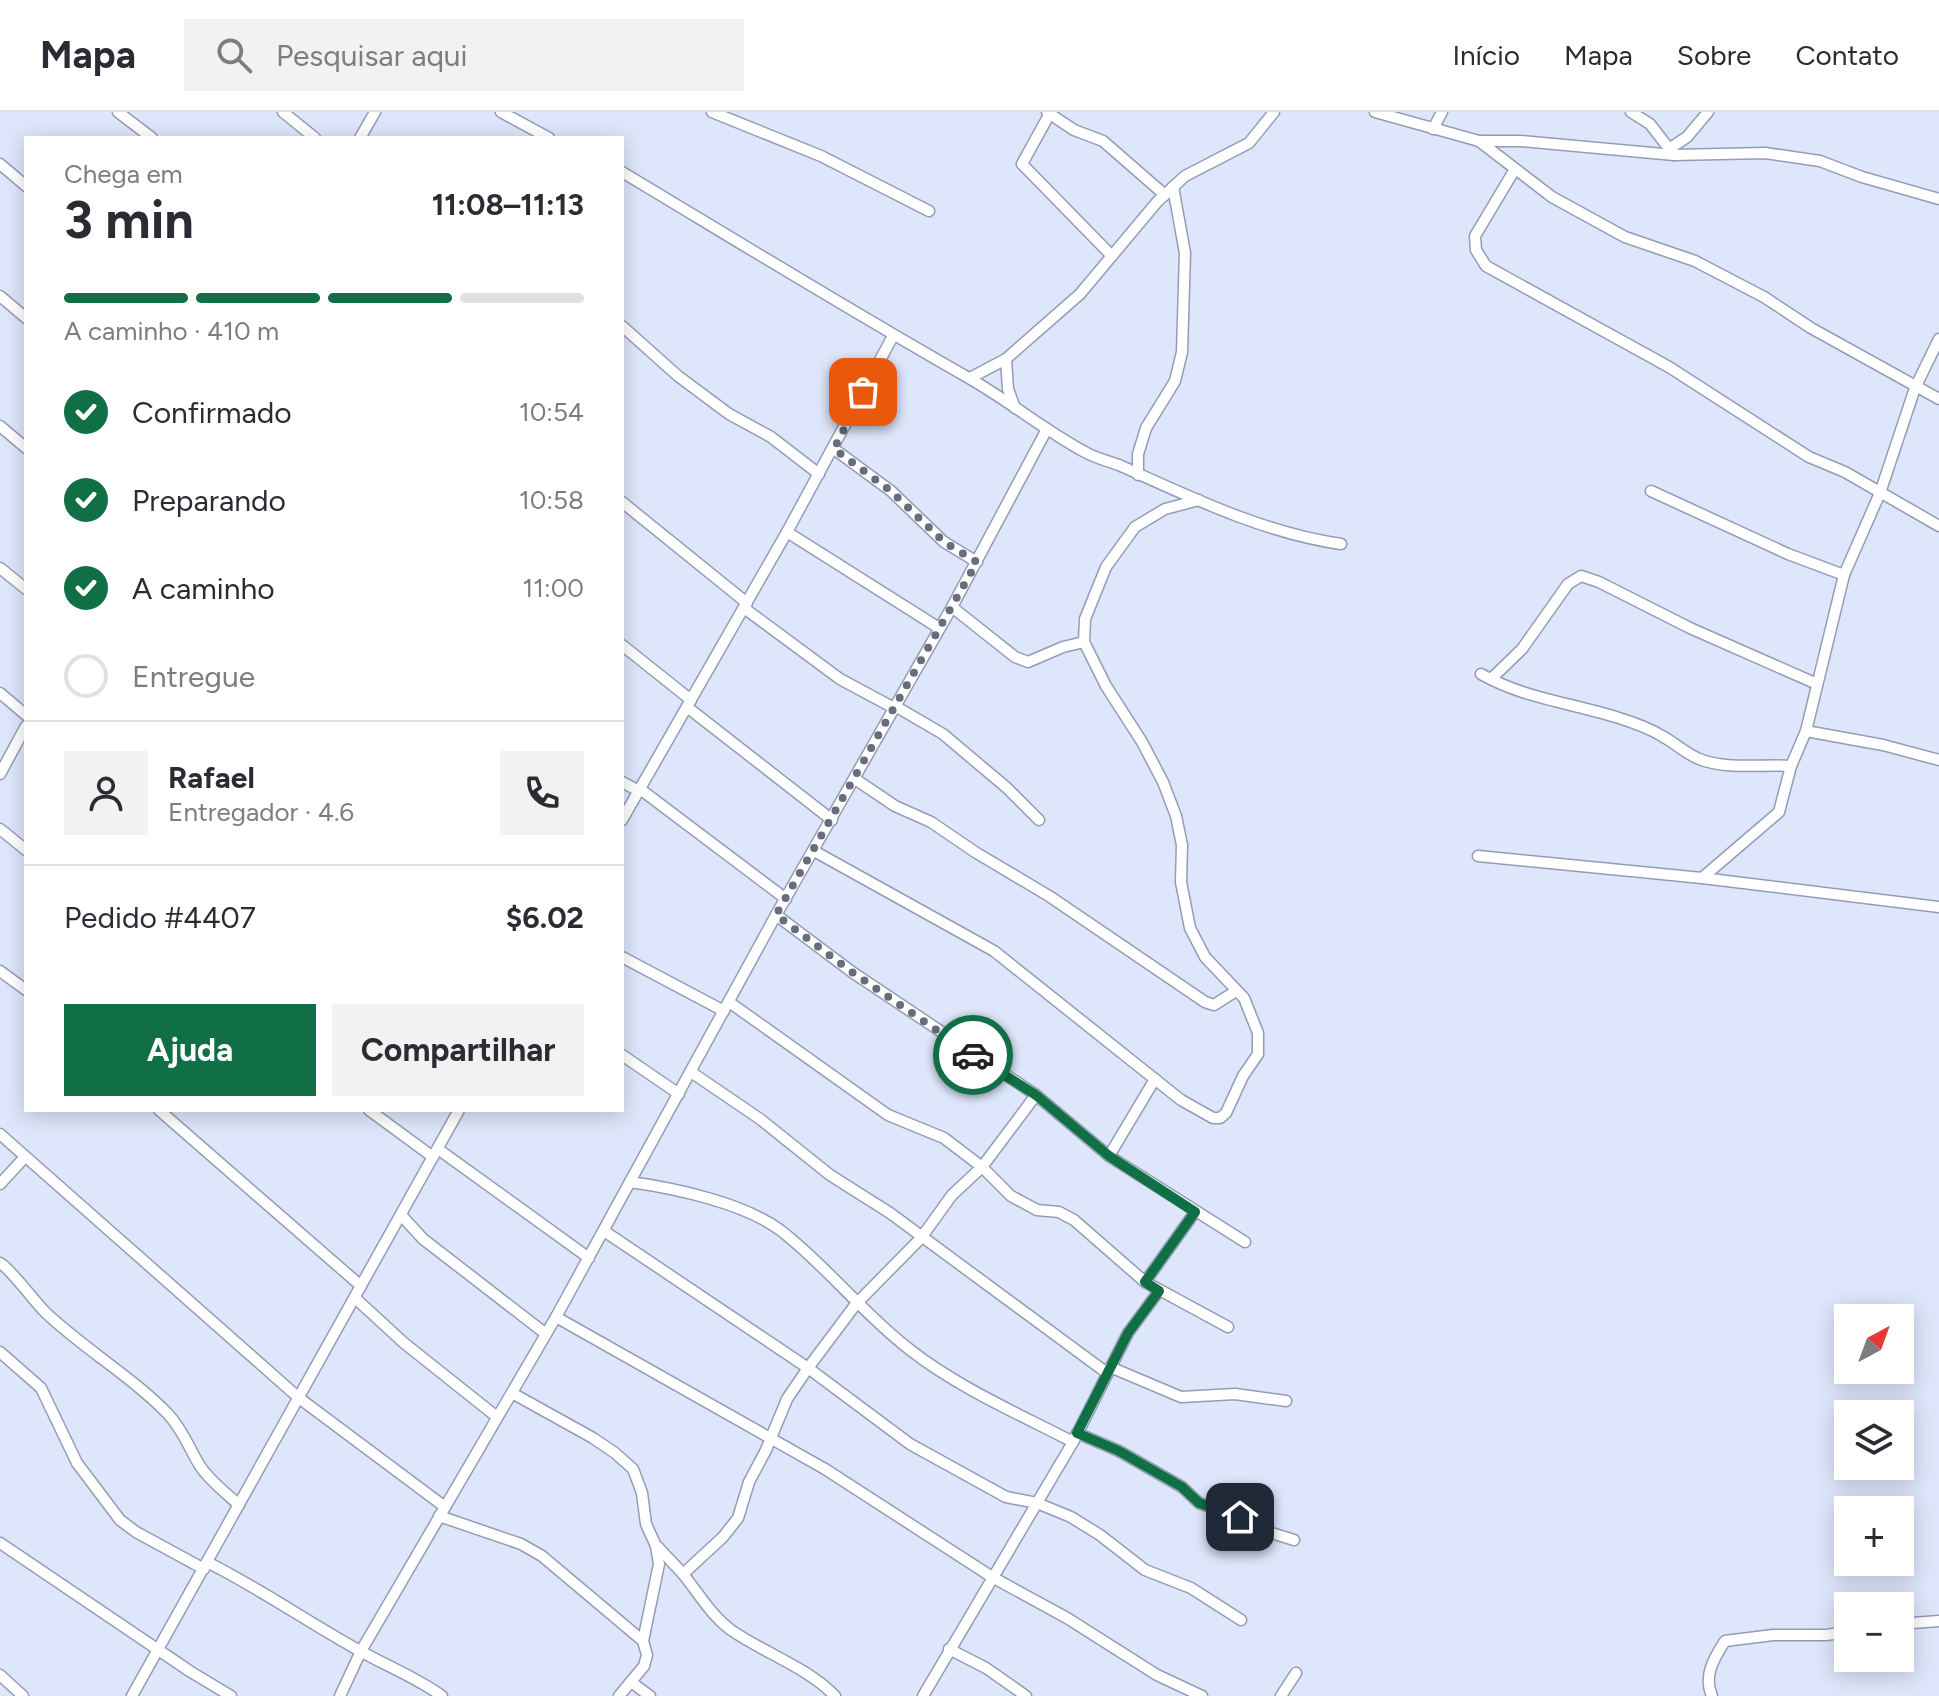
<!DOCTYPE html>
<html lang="pt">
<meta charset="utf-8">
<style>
:root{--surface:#fff;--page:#f2f2f3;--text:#2b2b33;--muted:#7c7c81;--line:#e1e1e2;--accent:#106f44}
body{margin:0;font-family:Figtree,sans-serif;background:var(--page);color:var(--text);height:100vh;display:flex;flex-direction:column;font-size:30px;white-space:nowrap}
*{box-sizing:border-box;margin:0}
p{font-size:26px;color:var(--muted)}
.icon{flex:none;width:44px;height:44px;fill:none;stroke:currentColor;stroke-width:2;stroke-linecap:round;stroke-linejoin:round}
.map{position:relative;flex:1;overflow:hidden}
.drawer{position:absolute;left:24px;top:24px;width:600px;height:976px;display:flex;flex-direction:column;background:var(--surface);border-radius:0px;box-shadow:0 4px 20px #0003}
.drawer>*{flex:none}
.needle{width:52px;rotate:41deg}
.fabs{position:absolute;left:1834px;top:1192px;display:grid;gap:16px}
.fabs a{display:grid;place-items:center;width:80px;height:80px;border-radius:0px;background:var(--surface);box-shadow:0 4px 20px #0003;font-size:40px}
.pin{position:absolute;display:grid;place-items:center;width:68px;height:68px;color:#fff;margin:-34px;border-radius:16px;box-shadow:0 4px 12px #0006}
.courier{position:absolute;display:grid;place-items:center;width:80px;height:80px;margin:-40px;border:6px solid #106f44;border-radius:50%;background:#fff;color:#222;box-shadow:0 2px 10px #0007}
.summary em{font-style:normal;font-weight:700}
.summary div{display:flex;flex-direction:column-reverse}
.summary{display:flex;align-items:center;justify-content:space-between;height:136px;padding:0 40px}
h1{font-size:52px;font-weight:700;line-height:60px}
.bar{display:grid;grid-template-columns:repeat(4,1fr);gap:12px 8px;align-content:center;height:96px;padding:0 40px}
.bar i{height:10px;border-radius:6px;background:var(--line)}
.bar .current{background:var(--accent)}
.bar p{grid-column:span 4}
.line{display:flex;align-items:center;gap:20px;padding:0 40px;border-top:2px solid var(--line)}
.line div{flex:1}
.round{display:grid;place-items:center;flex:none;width:84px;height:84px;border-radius:0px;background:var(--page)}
ol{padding:0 40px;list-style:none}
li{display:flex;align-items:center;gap:24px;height:88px}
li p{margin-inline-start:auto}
li .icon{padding:8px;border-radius:50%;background:var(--accent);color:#fff;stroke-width:4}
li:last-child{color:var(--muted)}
li i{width:44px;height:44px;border:4px solid var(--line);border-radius:50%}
.action{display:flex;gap:16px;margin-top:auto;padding:16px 40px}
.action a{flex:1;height:92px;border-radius:0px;background:var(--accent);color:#fff;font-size:32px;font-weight:700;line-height:92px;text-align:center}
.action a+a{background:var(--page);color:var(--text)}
header{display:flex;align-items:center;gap:48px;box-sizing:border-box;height:112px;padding:0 40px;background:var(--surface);border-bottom:2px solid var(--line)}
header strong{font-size:38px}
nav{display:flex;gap:44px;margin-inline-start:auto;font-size:28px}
.search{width:560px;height:72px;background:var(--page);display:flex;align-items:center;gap:20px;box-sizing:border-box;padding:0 28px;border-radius:0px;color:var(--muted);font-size:30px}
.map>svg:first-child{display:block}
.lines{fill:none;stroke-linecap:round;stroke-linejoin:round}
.street-casing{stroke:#949cb5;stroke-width:13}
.street{stroke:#fff;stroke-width:10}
.done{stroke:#686d7c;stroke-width:8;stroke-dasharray:0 14.4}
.route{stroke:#106f44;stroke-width:10}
</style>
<header>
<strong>Mapa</strong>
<div class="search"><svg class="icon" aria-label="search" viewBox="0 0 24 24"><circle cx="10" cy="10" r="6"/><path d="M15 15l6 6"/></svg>Pesquisar aqui</div>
<nav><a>Início</a><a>Mapa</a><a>Sobre</a><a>Contato</a></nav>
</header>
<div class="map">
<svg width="1939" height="1584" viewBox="0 0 1939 1584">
<rect width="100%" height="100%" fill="#dee6fb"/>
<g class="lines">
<defs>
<g id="street">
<polyline points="118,0 152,26"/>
<polyline points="283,0 315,26"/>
<polyline points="501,0 549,26"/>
<polyline points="712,0 821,44 929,99"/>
<polyline points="1047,0 1074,18 1103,29 1165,83"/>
<polyline points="1375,0 1479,29 1521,29 1674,43 1765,41 1820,49 1862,65 1939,87"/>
<polyline points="1631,0 1650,12 1674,43"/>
<polyline points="1049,3 1022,52 1112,144"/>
<polyline points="1433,17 1442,0"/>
<polyline points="360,26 375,0"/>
<polyline points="1479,29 1552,85 1625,125 1695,149 1764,185 1811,216 1939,287"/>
<polyline points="1669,37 1687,25 1708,0"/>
<polyline points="0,52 26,74"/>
<polyline points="1515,57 1475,124 1476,138 1486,154 1669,255 1809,345 1845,360 1939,414"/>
<path d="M 622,60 C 737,129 851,199 967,265 C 1008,288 1044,318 1085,340 C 1095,346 1108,349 1119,353 C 1190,385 1264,421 1341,432"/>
<polyline points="0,184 26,206"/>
<polyline points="622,214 678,264 729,302 771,325 819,362"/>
<polyline points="1006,247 1008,277 1015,296"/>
<polyline points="970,266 1006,247 1080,182 1157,90 1185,64 1249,31 1274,0"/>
<polyline points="0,314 26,336"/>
<polyline points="834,337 891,379 944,430 977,450"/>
<polyline points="1138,363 1138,342 1146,316 1175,269 1182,240 1185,141 1173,75"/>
<polyline points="1651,379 1788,442 1844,463"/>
<polyline points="622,390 747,491"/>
<polyline points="787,420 939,516"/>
<polyline points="0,456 26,477"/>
<polyline points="952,495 1015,545 1028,550 1063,535 1084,530"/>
<polyline points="744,496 840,567 894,596"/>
<polyline points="622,533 691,588"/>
<path d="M 1481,562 C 1523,586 1571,591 1616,605 C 1632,610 1649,616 1662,624 C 1675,631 1685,641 1699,647 C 1727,658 1761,652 1791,654"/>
<polyline points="1491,567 1522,537 1568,472 1581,464 1599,470 1690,516 1817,572"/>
<polyline points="0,581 26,603"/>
<polyline points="895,594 943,622 1007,676 1039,708"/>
<polyline points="687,595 832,708"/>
<polyline points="1806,619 1883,633 1939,648"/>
<polyline points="0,662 26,614"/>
<polyline points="855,667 895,694 931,710 975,740 1049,784 1205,890 1214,893 1236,879"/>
<polyline points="622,670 639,679"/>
<polyline points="640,677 786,787"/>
<polyline points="622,708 787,420 893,224"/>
<polyline points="0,717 26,738"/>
<polyline points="814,739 994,839 1181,988 1213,1006 1220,1006 1226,1001 1243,964 1258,942 1258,921 1244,886 1205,845 1190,816 1181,770 1182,733 1176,704 1163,670 1142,630 1106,574 1084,530 1085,507 1106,455 1135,415 1165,397 1199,388"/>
<polyline points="1478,744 1702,766 1939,795"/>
<polyline points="1702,766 1779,700 1791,654 1806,619 1844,463 1880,381 1915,276 1939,227"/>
<polyline points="776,803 852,860 1036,983 1109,1044 1245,1130"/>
<polyline points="622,845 724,899"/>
<polyline points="0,859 26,878"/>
<polyline points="729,890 888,1003 944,1026 982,1055 1011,1084 1037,1098 1059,1100 1074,1108 1145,1170 1228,1215"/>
<polyline points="622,943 679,982"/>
<polyline points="691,960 760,1007 830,1063 890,1101 1107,1261"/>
<polyline points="159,998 361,1174"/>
<polyline points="369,998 433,1045"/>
<polyline points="0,1022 299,1286 445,1395"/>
<polyline points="438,1037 589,1146"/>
<polyline points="1109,1044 1155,967"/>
<path d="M 630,1070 C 674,1076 744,1091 780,1118 C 826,1153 862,1201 909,1237 C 957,1275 1019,1302 1073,1330"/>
<polyline points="0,1072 25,1045"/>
<polyline points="401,1103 423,1127 546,1222"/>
<polyline points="604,1119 808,1256 910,1332 1006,1385 1037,1391 1071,1405 1100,1423 1145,1458 1191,1476 1241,1508"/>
<path d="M 0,1151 C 10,1156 34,1189 45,1200 C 84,1237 131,1264 168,1302 C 183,1318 189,1336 200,1354 C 210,1369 226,1381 239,1393"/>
<polyline points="1145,1170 1195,1100"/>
<polyline points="355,1186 404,1231 497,1305"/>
<polyline points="556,1205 825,1357 992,1465 1067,1506 1157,1563 1202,1584"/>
<polyline points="0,1240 41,1276 77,1351 120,1408 136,1420 204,1457"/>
<polyline points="1110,1255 1181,1285 1235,1282 1286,1289"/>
<polyline points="512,1281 593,1326 615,1341 633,1357 642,1381 646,1412 656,1434 659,1452 643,1529 647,1543 644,1554 619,1584"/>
<polyline points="1077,1321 1119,1339 1182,1375 1199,1391 1240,1405 1265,1419 1294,1428"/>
<polyline points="439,1404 521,1432 542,1444 643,1529"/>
<polyline points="0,1431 191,1560 231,1584"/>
<path d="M 658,1435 C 666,1444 675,1453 683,1462 C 699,1482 711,1503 731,1518 C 764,1541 807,1555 835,1584"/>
<path d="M 207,1450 C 261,1477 309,1511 362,1540 C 389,1555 417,1566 442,1584"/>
<polyline points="683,1462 723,1425 738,1406 749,1370 766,1338 787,1287 808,1256 856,1192 921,1126 952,1083 982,1055 1036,983"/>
<polyline points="1900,1512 1939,1509"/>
<polyline points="949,1537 986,1556 1026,1584"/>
<polyline points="0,1563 23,1584"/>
<polyline points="631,1570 650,1584"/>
<polyline points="132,1584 459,998"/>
<polyline points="340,1584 361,1539 556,1205 776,803 952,495 1047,317"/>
<polyline points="923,1584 1073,1330 1128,1221 1159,1179"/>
<polyline points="1281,1584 1296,1561"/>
<path d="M 1712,1584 C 1703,1564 1714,1546 1725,1529 L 1773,1523 L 1826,1523 L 1848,1520"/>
</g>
</defs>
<!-- street casing -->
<use href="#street" class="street-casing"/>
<!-- street -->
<use href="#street" class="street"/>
</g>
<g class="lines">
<!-- done -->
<polyline class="done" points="863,280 834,337 891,379 944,430 977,450 776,803 852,860 973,943"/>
<!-- route -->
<polyline class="route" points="973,943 1036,983 1109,1044 1195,1100 1145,1170 1159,1179 1128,1221 1077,1321 1119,1339 1182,1375 1199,1391 1240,1405"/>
</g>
</svg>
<div class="fabs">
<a><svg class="needle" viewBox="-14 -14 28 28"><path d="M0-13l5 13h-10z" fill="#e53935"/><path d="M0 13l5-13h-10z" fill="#7c7c81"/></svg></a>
<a><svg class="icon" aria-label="layers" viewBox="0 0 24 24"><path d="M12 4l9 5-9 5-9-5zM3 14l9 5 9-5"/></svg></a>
<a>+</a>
<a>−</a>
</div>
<div class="pin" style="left:863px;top:280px;background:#ea580c"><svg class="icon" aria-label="bag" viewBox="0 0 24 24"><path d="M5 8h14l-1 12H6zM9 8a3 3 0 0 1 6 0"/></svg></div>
<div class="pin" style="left:1240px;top:1405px;background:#1f2937"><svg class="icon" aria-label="home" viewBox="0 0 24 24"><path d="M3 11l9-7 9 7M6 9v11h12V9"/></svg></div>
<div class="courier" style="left:973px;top:943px"><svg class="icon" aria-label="car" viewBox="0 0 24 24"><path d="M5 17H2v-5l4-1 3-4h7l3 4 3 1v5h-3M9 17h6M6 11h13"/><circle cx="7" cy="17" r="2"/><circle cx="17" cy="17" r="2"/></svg></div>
<section class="drawer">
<div class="summary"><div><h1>3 min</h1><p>Chega em</p></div><em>11:08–11:13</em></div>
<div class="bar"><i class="current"></i><i class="current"></i><i class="current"></i><i></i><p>A caminho · 410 m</p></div>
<ol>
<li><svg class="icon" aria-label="check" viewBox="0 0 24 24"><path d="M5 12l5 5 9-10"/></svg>Confirmado<p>10:54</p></li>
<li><svg class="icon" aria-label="check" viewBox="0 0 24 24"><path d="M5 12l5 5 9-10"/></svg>Preparando<p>10:58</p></li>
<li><svg class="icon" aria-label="check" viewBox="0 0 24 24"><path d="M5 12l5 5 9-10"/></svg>A caminho<p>11:00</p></li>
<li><i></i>Entregue</li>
</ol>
<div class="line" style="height:144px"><a class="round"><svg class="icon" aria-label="person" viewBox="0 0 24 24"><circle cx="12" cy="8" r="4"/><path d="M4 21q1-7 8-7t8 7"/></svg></a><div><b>Rafael</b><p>Entregador · 4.6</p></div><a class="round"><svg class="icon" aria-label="phone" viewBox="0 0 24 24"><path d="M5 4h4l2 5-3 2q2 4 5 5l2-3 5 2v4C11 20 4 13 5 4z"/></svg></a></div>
<div class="line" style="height:104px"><div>Pedido #4407</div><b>$6.02</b></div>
<div class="action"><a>Ajuda</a><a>Compartilhar</a></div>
</section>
</div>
